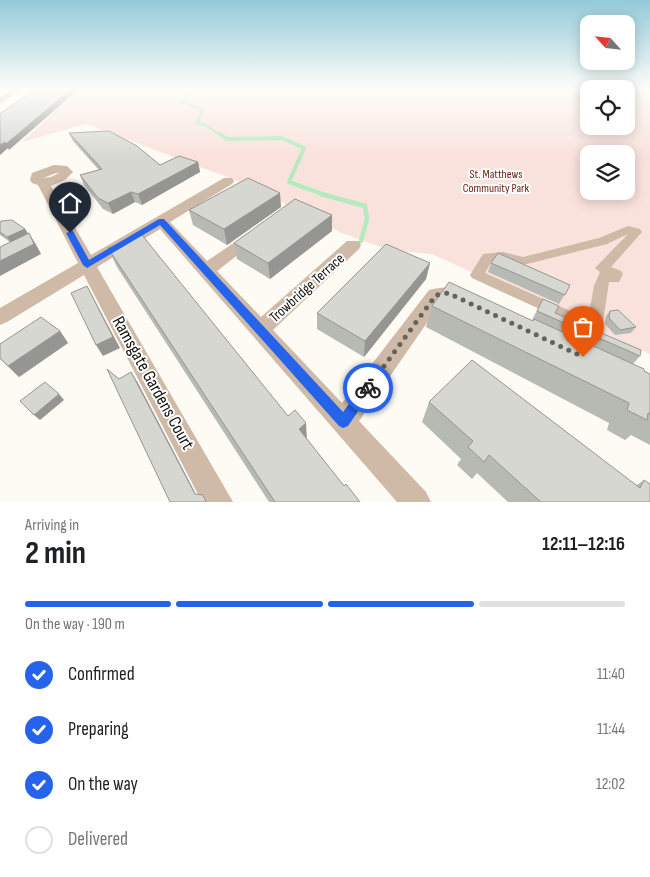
<!DOCTYPE html>
<meta charset="utf-8">
<style>
:root{--surface:#fff;--page:#f6f6f6;--text:#202124;--muted:#757577;--line:#e0e0e0;--accent:#2563eb}
body{margin:0;font-family:"Sofia Sans Condensed",sans-serif;background:var(--page);color:var(--text);height:100vh;display:flex;flex-direction:column;font-size:19px;white-space:nowrap}
*{box-sizing:border-box;margin:0}
p{font-size:16px;color:var(--muted)}
.icon{flex:none;width:28px;height:28px;fill:none;stroke:currentColor;stroke-width:2;stroke-linecap:round;stroke-linejoin:round}
.map{position:relative;height:502px;overflow:hidden}
.sheet{display:flex;flex-direction:column;background:var(--surface);flex:1}
.sheet>*{flex:none}
.needle{width:32px;rotate:297deg}
.fabs{position:absolute;left:580px;top:15px;display:grid;gap:10px}
.fabs a{display:grid;place-items:center;width:55px;height:55px;border-radius:10px;background:var(--surface);box-shadow:0 2px 12px #0003;font-size:25px}
.pin{position:absolute;display:grid;place-items:center;width:42px;height:42px;color:#fff;margin:-51px -21px;border-radius:50% 50% 50% 0;rotate:-45deg;box-shadow:0 0 5px #0007}
.pin .icon{rotate:45deg}
.courier{position:absolute;display:grid;place-items:center;width:50px;height:50px;margin:-25px;border:4px solid #2563eb;border-radius:50%;background:#fff;color:#222;box-shadow:0 1px 6px #0007}
.summary em{font-style:normal;font-weight:700}
.summary div{display:flex;flex-direction:column-reverse}
.summary{display:flex;align-items:center;justify-content:space-between;height:85px;padding:0 25px}
h1{font-size:32px;font-weight:700;line-height:38px}
.bar{display:grid;grid-template-columns:repeat(4,1fr);gap:8px 5px;align-content:center;height:60px;padding:0 25px}
.bar i{height:6px;border-radius:4px;background:var(--line)}
.bar .on{background:var(--accent)}
.bar p{grid-column:span 4}
ol{padding:0 25px;list-style:none}
li{display:flex;align-items:center;gap:15px;height:55px}
li p{margin-inline-start:auto}
li .icon{padding:5px;border-radius:50%;background:var(--accent);color:#fff;stroke-width:4}
li:last-child{color:var(--muted)}
li i{width:28px;height:28px;border:2px solid var(--line);border-radius:50%}
.map>svg:first-child{display:block}
.green{fill:#f9e1dc;fill-rule:evenodd}
.lines{fill:none;stroke-linecap:round;stroke-linejoin:round}
.stream-far2{stroke:#b5eac0;stroke-width:2.5}
.stream-far1{stroke:#b5eac0;stroke-width:4}
.stream{stroke:#b5eac0;stroke-width:4.5}
.pedestrian{fill:#cfb9a7;fill-rule:evenodd}
.minor{fill:#cfb9a7;fill-rule:evenodd}
.wall{fill:#b7b9b3}
.shaded-wall{fill:#959692}
.building{fill:#d5d7d0;stroke:#959692}
.route{fill:#2563eb}
.done{stroke:#64635e;stroke-width:5;stroke-dasharray:0 9}
.labels{text-anchor:middle;dominant-baseline:central;stroke-width:4;stroke-linejoin:round;paint-order:stroke}
.far-park-label{font-size:12px;fill:#651b0e;stroke:#fff}
.street-label{font-size:15px;fill:#12110e;stroke:#fff}
.near-street-label{font-size:18px;fill:#12110e;stroke:#fff}
</style>
<div class="map">
<svg width="650" height="502" viewBox="0 0 650 502">
<rect width="100%" height="100%" fill="#fdfbf3"/>
<!-- green -->
<path class="green" d="M 79,89 L 589,89 L 589,126 L 626,126 L 626,89 L 650,89 L 650,354 L 432,254 L 389,250 L 342,233 L 243,183 L 86,124 L 22,142 ZM 589,154 L 626,154 L 626,191 L 589,191 Z"/>
<g class="lines">
<!-- stream-far2 -->
<g class="stream-far2">
<polyline points="192,89 187,92 189,95 180,102 203,109 197,123 207,126 222,136"/>
<polyline points="189,90 204,89"/>
</g>
<!-- stream-far1 -->
<polyline class="stream-far1" points="220,134 227,139 282,138 304,148 289,182 325,195"/>
<!-- stream -->
<polyline class="stream" points="321,194 365,206 367,219 361,241"/>
<!-- pedestrian -->
<path class="pedestrian" d="M 628,226 L 640,229 L 642,232 L 611,267 L 621,271 L 623,274 L 619,282 L 609,282 L 602,328 L 599,332 L 594,334 L 472,278 L 470,275 L 483,254 L 503,252 L 523,257 L 599,238 ZM 628,234 L 595,268 L 600,272 L 594,286 L 588,319 L 485,273 L 492,261 L 503,260 L 523,265 L 607,244 Z"/>
<!-- minor -->
<g class="minor">
<polygon points="14,89 23,89 0,104 0,97"/>
<path d="M 54,165 L 67,166 L 73,172 L 65,180 L 51,186 L 91,255 L 224,178 L 232,178 L 234,181 L 232,184 L 170,222 L 207,261 L 247,234 L 257,234 L 260,237 L 257,240 L 217,271 L 261,317 L 347,241 L 359,241 L 361,245 L 359,249 L 273,330 L 342,403 L 429,290 C 443,286 461,285 469,299 L 467,304 C 457,307 451,299 442,301 L 359,421 L 426,492 L 431,502 L 397,502 L 160,229 L 97,267 L 233,502 L 202,502 L 84,275 L 7,322 L 0,325 L 0,308 L 78,263 L 38,185 L 32,183 L 30,180 L 32,173 ZM 56,173 L 59,173 L 51,177 L 43,178 Z"/>
</g>
</g>
<!-- wall -->
<g class="wall">
<polygon points="69,133 160,165 198,162 200,172 142,205 135,202 113,214 103,209 84,185 80,175 99,170 73,141"/>
<polygon points="281,207 227,245 193,225 189,210"/>
<polygon points="332,215 332,231 270,279 237,259 234,243"/>
<polygon points="0,223 25,229 36,244 41,254 10,242 0,235"/>
<polygon points="108,248 307,440 344,486 360,502 269,502 117,267"/>
<polygon points="430,263 426,279 364,357 317,329 317,313"/>
<polygon points="491,263 570,285 559,304 488,272"/>
<polygon points="543,299 555,313 640,356 633,364 650,374 650,445 631,435 625,440 607,430 609,423 426,327 432,306 532,320"/>
<polygon points="610,311 636,327 631,333 615,335 605,324 606,316"/>
<polygon points="60,331 68,343 19,377 0,359 0,344"/>
<polygon points="429,402 637,485 644,480 650,502 508,502 477,473 472,479 457,465 461,459 422,422"/>
</g>
<!-- shaded-wall -->
<g class="shaded-wall">
<polygon points="71,89 79,89 9,150 8,148 0,155 0,145"/>
<polygon points="198,162 200,172 142,205 138,194"/>
<polygon points="131,192 135,202 113,214 108,203"/>
<polygon points="280,193 281,207 227,245 224,229"/>
<polygon points="332,215 332,231 270,279 268,263"/>
<polygon points="25,229 28,234 11,243 7,237"/>
<polygon points="29,233 41,254 0,276 0,261"/>
<polygon points="430,263 426,279 364,357 365,341"/>
<polygon points="87,286 120,348 103,356 96,345"/>
<polygon points="60,331 68,343 19,377 8,366"/>
<polygon points="131,372 138,383 200,502 195,494"/>
<polygon points="59,394 64,400 40,420 34,415"/>
<polygon points="306,423 307,441 299,429"/>
</g>
<!-- building -->
<g class="building">
<polygon points="35,89 71,89 6,144 5,142 0,145 0,114"/>
<polygon points="109,131 137,146 160,165 179,156 198,162 138,194 131,192 108,203 98,198 80,175 102,169 69,133"/>
<polygon points="248,178 280,193 224,229 189,210"/>
<polygon points="295,199 332,215 268,263 234,243"/>
<polygon points="12,220 25,229 7,237 0,232 0,223 1,221"/>
<polygon points="29,233 34,244 0,261 0,247"/>
<polygon points="142,235 288,416 295,410 306,423 299,429 344,486 346,484 360,502 275,502 108,248"/>
<polygon points="386,244 430,263 365,341 317,313"/>
<polygon points="498,253 570,285 565,295 491,263"/>
<polygon points="449,282 533,321 534,319 644,369 644,371 650,374 650,414 648,413 647,420 627,410 629,403 432,306"/>
<polygon points="87,286 113,337 96,345 71,293"/>
<polygon points="543,299 559,306 555,313 641,350 640,356 537,311"/>
<polygon points="618,310 636,327 620,330 609,318 610,311"/>
<polygon points="41,317 60,331 8,366 0,358 0,344"/>
<polygon points="472,360 640,488 644,480 650,484 650,502 541,502 489,455 484,462 468,447 473,441 429,402"/>
<polygon points="107,369 119,379 131,372 195,494 203,495 206,502 170,502"/>
<polygon points="45,382 59,394 34,415 20,401"/>
</g>
<!-- sky -->
<linearGradient id="sky" x2="0" y2="1"><stop stop-color="#93cad8"/><stop offset="0.56" stop-color="#fefdfa"/><stop offset="1" stop-color="#fefdfa" stop-opacity="0"/></linearGradient>
<rect width="650" height="159" fill="url(#sky)"/>
<!-- route -->
<polygon class="route" points="159,219 164,219 343,412 364,384 368,382 372,384 374,388 372,391 348,426 343,428 339,426 160,225 87,268 83,265 66,233 73,231 89,260"/>
<g class="lines">
<!-- done -->
<polyline class="done" points="368,388 436,295 448,293 583,357"/>
</g>
<g class="labels">
<!-- far-park labels -->
<g class="far-park-label">
<text x="496" y="174">St. Matthews<tspan x="496" dy="14">Community Park</tspan></text>
</g>
<!-- street labels -->
<g class="street-label">
<text transform="translate(307 288) rotate(-42)">Trowbridge Terrace</text>
</g>
<!-- near-street labels -->
<g class="near-street-label">
<text transform="translate(153 383) rotate(61)">Ramsgate Gardens Court</text>
</g>
</g>
</svg>
<div class="fabs">
<a><svg class="needle" viewBox="-14 -14 28 28"><path d="M0-13l5 13h-10z" fill="#e53935"/><path d="M0 13l5-13h-10z" fill="#757577"/></svg></a>
<a><svg class="icon" aria-label="locate" viewBox="0 0 24 24"><circle cx="12" cy="12" r="6"/><path d="M12 2v4M12 18v4M2 12h4M18 12h4"/></svg></a>
<a><svg class="icon" aria-label="layers" viewBox="0 0 24 24"><path d="M12 4l9 5-9 5-9-5zM3 14l9 5 9-5"/></svg></a>
</div>
<div class="pin" style="left:583px;top:357px;background:#ea580c"><svg class="icon" aria-label="bag" viewBox="0 0 24 24"><path d="M5 8h14l-1 12H6zM9 8a3 3 0 0 1 6 0"/></svg></div>
<div class="pin" style="left:70px;top:233px;background:#1f2937"><svg class="icon" aria-label="home" viewBox="0 0 24 24"><path d="M3 11l9-7 9 7M6 9v11h12V9"/></svg></div>
<div class="courier" style="left:368px;top:388px"><svg class="icon" aria-label="bike" viewBox="0 0 24 24"><circle cx="6" cy="16" r="4"/><circle cx="18" cy="16" r="4"/><path d="M6 16l4-8h5l3 8M10 8l3 8H6M13 5h3"/></svg></div>
</div>
<section class="sheet">
<div class="summary"><div><h1>2 min</h1><p>Arriving in</p></div><em>12:11–12:16</em></div>
<div class="bar"><i class="on"></i><i class="on"></i><i class="on"></i><i></i><p>On the way · 190 m</p></div>
<ol>
<li><svg class="icon" aria-label="check" viewBox="0 0 24 24"><path d="M5 12l5 5 9-10"/></svg>Confirmed<p>11:40</p></li>
<li><svg class="icon" aria-label="check" viewBox="0 0 24 24"><path d="M5 12l5 5 9-10"/></svg>Preparing<p>11:44</p></li>
<li><svg class="icon" aria-label="check" viewBox="0 0 24 24"><path d="M5 12l5 5 9-10"/></svg>On the way<p>12:02</p></li>
<li><i></i>Delivered</li>
</ol>
</section>
